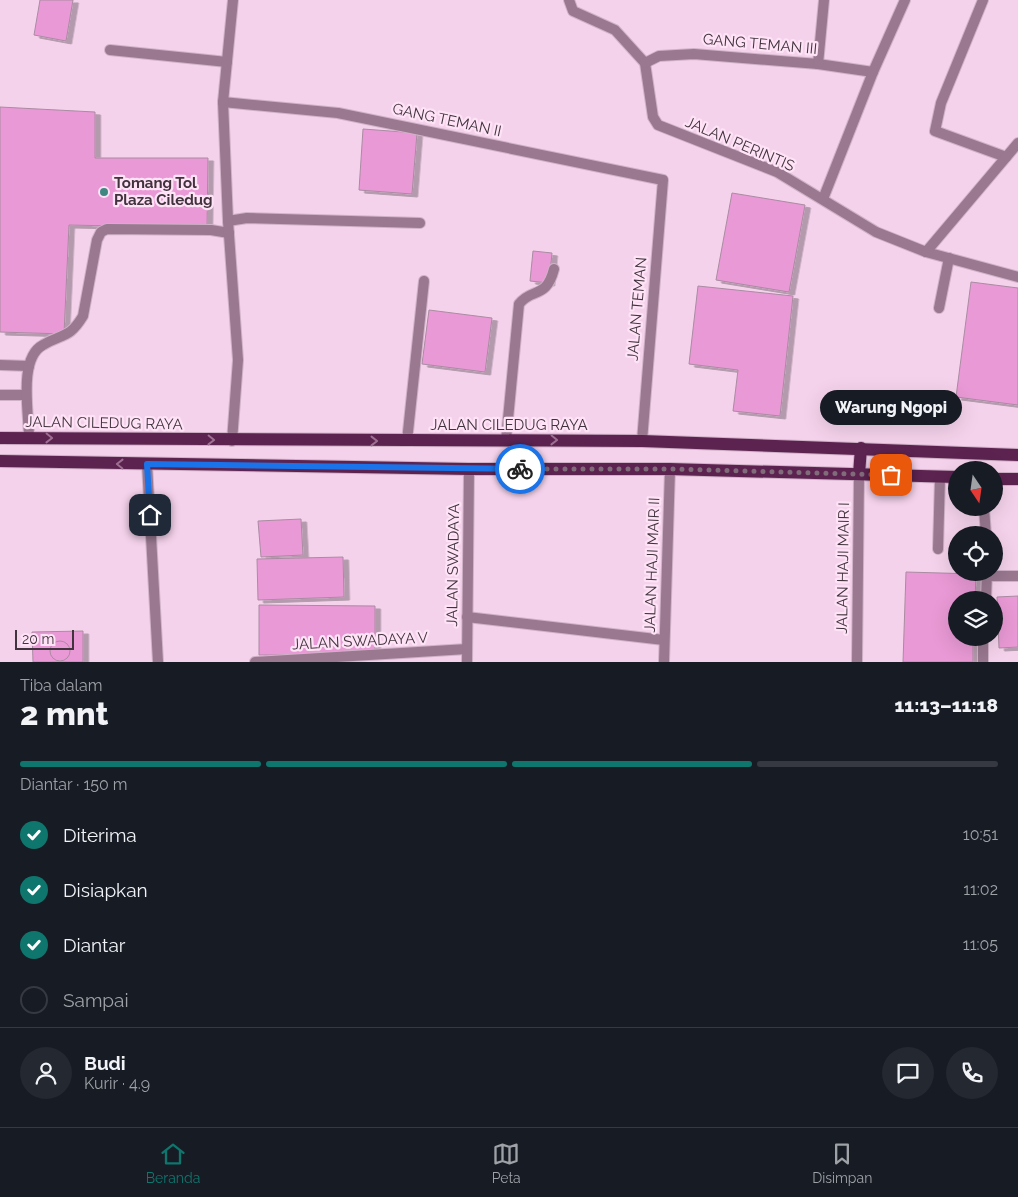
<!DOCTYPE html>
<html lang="id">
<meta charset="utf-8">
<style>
:root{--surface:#171b24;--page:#242831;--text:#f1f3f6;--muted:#9ea1a6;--line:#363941;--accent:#0f766e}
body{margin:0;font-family:Raleway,sans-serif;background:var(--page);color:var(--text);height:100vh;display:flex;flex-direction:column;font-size:19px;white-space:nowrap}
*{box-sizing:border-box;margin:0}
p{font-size:16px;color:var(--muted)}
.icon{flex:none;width:28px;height:28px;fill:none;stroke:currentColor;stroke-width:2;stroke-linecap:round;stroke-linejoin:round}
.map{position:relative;height:662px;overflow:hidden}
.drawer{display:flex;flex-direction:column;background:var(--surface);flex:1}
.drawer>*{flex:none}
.needle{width:32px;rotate:167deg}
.fabs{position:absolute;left:948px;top:461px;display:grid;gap:10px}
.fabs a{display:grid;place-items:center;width:55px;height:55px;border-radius:50%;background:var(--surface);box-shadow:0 5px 20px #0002;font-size:25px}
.scale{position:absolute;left:15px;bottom:12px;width:59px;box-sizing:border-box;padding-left:5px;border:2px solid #41333d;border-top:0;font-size:14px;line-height:18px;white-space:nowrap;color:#41333d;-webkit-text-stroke:4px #fee2f6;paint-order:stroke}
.pin{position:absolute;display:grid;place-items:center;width:42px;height:42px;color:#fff;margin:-21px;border-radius:10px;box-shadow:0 2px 8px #0006}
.courier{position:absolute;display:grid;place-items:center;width:50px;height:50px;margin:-25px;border:4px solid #1a73e8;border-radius:50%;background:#fff;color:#222;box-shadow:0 1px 6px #0007}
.bubble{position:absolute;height:35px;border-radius:18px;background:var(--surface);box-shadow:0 5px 20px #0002;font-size:16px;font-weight:800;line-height:35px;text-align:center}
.head em{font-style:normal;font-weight:800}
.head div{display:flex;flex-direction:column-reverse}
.head{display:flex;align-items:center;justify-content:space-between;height:85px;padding:0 20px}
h1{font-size:32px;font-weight:800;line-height:38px}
.bar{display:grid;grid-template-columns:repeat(4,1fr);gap:8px 5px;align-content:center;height:60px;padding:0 20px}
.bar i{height:6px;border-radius:4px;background:var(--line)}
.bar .current{background:var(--accent)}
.bar p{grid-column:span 4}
.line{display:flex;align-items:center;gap:12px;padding:0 20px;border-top:1px solid var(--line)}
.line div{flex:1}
.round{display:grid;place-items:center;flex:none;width:52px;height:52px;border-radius:26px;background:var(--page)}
ol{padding:0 20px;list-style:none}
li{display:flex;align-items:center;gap:15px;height:55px}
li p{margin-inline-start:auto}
li .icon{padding:5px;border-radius:50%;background:var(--accent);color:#fff;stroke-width:4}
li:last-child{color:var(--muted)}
li i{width:28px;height:28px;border:2px solid var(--line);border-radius:50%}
.dock{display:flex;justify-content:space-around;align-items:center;height:70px;border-top:1px solid var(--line);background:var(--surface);font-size:14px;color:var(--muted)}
.dock a{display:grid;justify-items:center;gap:2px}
.dock .current{color:var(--accent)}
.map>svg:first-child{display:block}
.building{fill:#e999d5;stroke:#aa8ba2;filter:url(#shadow)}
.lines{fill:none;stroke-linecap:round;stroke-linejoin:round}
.service-casing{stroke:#d0b2c8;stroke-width:12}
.minor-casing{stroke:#d0b2c8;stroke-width:12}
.tertiary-casing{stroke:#d0b2c8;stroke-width:12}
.primary-casing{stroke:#d0b2c8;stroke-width:14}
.service{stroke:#997890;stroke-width:10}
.minor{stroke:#997890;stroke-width:10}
.tertiary{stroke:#997890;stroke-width:10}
.primary{stroke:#5c2350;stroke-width:12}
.oneway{stroke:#9d6f92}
.done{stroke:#806b7a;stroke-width:5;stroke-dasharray:0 9}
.route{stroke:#1a73e8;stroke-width:6}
.poi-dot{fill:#408782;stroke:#fee2f6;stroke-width:2}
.labels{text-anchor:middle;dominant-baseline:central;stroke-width:4.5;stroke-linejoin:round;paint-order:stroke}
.street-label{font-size:15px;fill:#41333d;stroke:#fee2f6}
.poi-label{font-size:15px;font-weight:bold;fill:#41333d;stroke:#fee2f6;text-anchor:start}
</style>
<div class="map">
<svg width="1018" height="662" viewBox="0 0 1018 662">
<defs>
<filter id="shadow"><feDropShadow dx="5.5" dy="3" stdDeviation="0" flood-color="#0004"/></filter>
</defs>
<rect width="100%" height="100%" fill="#f4d2eb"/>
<!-- building -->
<g class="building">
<polygon points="40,0 73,0 66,41 34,35"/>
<polygon points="0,107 95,112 95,158 208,158 207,228 69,225 64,334 0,332"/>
<polygon points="363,129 417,133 412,194 359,190"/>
<polygon points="732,193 805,205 789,292 716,280"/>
<polygon points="533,251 552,253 549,283 530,281"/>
<polygon points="971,282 1018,288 1018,405 956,397"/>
<polygon points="698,286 793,296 780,416 733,411 738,370 689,364"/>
<polygon points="429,310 492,318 485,372 422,364"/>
<polygon points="301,519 303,555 261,557 258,521"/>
<polygon points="343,557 344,597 258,600 257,559"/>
<polygon points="906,572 976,574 975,600 956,600 956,638 973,638 973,662 903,662"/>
<polygon points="1018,596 1018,647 999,648 997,597"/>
<polygon points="259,605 375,606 375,655 259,655"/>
<polygon points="83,631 83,662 33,662 32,632"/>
<circle cx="60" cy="651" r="10"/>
</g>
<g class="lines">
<defs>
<g id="service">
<polyline points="0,365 29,366"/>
<polyline points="0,395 26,395"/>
<path d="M 29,438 C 29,414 18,358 43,345 C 63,333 69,339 83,316 L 97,240 L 101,232 L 107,229 L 211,230 L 229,233"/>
<path d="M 506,440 L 519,304 C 532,287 546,300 554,269"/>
<polyline points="407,441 424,281"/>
<polyline points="984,508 986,535"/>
<polyline points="938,549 940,477"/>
<polyline points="987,576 1018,576"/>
<polyline points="986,600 987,572"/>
<polyline points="983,662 983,638"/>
</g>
<g id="minor">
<polyline points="569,0 573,11 615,30 645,63 653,117 658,125 777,172 876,232 926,252 1018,277"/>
<polyline points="983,0 941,103 935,131 1006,157"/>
<polyline points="110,50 227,62"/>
<polyline points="645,63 659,56 694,54 818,64 873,72"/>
<polyline points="818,64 824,0"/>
<polyline points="223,102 338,113 663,180 642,441"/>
<polyline points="823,199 873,72 905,0"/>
<polyline points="228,221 247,218 420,223"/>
<polyline points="926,252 1018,143"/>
<polyline points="939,308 949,258"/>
<polyline points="147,464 158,662"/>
<polyline points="467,617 664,640"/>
<polyline points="255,662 467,649"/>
<polyline points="664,662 670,469"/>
<polyline points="857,662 859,474"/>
</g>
<g id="tertiary">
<polyline points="232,441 238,360 228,221 223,102 233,0"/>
<polyline points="467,662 469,469"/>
</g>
<g id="primary">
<polyline points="0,438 642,441 1018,455"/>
<polyline points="0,461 469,469 670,469 956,477"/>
<polyline points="859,474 861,448"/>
<polyline points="994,479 1018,479"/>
</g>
</defs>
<!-- service casing -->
<use href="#service" class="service-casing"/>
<!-- minor casing -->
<use href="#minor" class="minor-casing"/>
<!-- tertiary casing -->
<use href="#tertiary" class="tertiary-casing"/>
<!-- primary casing -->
<use href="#primary" class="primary-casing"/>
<!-- service -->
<use href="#service" class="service"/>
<!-- minor -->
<use href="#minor" class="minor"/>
<!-- tertiary -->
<use href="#tertiary" class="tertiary"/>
<!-- primary -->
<use href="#primary" class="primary"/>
</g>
<!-- one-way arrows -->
<defs><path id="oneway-chevron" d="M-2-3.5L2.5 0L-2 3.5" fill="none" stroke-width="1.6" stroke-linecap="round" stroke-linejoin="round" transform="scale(1.25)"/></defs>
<g class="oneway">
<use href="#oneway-chevron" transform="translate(49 438) rotate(1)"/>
<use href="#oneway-chevron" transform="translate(211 440) rotate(1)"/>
<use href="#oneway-chevron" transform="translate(554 440) rotate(1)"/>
<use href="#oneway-chevron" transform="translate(374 441)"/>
<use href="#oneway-chevron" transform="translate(120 464) rotate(-179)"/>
</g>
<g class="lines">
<!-- done -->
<polyline class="done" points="520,469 670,469 891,475"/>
<!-- route -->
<polyline class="route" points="150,515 147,464 520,469"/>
</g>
<!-- markers -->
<circle class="poi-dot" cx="104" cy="192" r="5"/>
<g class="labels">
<!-- street labels -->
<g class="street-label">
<text transform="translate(760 44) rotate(5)">GANG TEMAN III</text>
<text transform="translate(447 120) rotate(12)">GANG TEMAN II</text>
<text transform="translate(740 144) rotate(23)">JALAN PERINTIS</text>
<text transform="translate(637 309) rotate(-85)">JALAN TEMAN</text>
<text transform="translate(104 423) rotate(1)">JALAN CILEDUG RAYA</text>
<text x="509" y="425">JALAN CILEDUG RAYA</text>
<text transform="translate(453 565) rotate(-89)">JALAN SWADAYA</text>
<text transform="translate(652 565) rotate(-88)">JALAN HAJI MAIR II</text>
<text transform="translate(843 568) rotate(-89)">JALAN HAJI MAIR I</text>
<text transform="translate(360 641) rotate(-3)">JALAN SWADAYA V</text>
</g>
<!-- poi labels -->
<g class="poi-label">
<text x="114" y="183">Tomang Tol<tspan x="114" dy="17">Plaza Ciledug</tspan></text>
</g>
</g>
</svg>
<div class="fabs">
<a><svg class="needle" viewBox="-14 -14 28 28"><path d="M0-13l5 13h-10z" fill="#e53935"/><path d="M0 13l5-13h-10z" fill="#9ea1a6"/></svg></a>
<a><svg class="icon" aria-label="locate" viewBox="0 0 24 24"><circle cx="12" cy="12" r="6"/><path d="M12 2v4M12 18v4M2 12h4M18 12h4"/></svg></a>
<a><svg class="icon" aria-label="layers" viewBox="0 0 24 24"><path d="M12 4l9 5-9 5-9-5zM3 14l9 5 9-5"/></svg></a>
</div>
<div class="scale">20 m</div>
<div class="pin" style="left:891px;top:475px;background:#ea580c"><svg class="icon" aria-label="bag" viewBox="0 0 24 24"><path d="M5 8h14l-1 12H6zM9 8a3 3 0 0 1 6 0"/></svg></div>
<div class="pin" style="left:150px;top:515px;background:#1f2937"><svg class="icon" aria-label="home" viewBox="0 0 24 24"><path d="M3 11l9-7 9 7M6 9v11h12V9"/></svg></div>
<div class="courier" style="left:520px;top:469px"><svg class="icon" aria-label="bike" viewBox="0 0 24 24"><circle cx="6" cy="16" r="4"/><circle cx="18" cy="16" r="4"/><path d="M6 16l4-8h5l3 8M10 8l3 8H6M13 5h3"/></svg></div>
<div class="bubble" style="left:820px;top:390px;width:142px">Warung Ngopi</div>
</div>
<section class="drawer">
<div class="head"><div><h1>2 mnt</h1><p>Tiba dalam</p></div><em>11:13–11:18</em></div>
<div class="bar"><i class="current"></i><i class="current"></i><i class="current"></i><i></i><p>Diantar · 150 m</p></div>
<ol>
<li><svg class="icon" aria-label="check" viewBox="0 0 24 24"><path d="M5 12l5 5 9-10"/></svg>Diterima<p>10:51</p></li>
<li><svg class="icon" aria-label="check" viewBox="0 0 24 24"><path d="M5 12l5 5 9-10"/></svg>Disiapkan<p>11:02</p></li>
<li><svg class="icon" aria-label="check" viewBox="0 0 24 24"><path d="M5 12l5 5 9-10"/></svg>Diantar<p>11:05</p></li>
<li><i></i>Sampai</li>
</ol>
<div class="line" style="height:90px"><a class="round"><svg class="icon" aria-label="person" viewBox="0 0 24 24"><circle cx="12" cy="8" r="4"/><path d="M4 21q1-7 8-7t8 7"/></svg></a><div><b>Budi</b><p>Kurir · 4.9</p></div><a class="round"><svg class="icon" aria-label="chat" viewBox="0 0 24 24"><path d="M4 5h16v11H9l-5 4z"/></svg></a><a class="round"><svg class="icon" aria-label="phone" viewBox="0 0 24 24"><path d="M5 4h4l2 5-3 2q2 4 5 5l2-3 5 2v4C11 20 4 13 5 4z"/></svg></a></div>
</section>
<nav class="dock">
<a class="current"><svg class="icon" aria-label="home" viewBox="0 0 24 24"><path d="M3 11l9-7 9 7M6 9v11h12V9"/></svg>Beranda</a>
<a><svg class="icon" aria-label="map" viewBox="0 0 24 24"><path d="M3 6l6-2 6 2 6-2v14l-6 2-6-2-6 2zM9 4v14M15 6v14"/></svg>Peta</a>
<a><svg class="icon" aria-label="saved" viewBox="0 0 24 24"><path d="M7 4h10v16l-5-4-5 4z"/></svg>Disimpan</a>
</nav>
